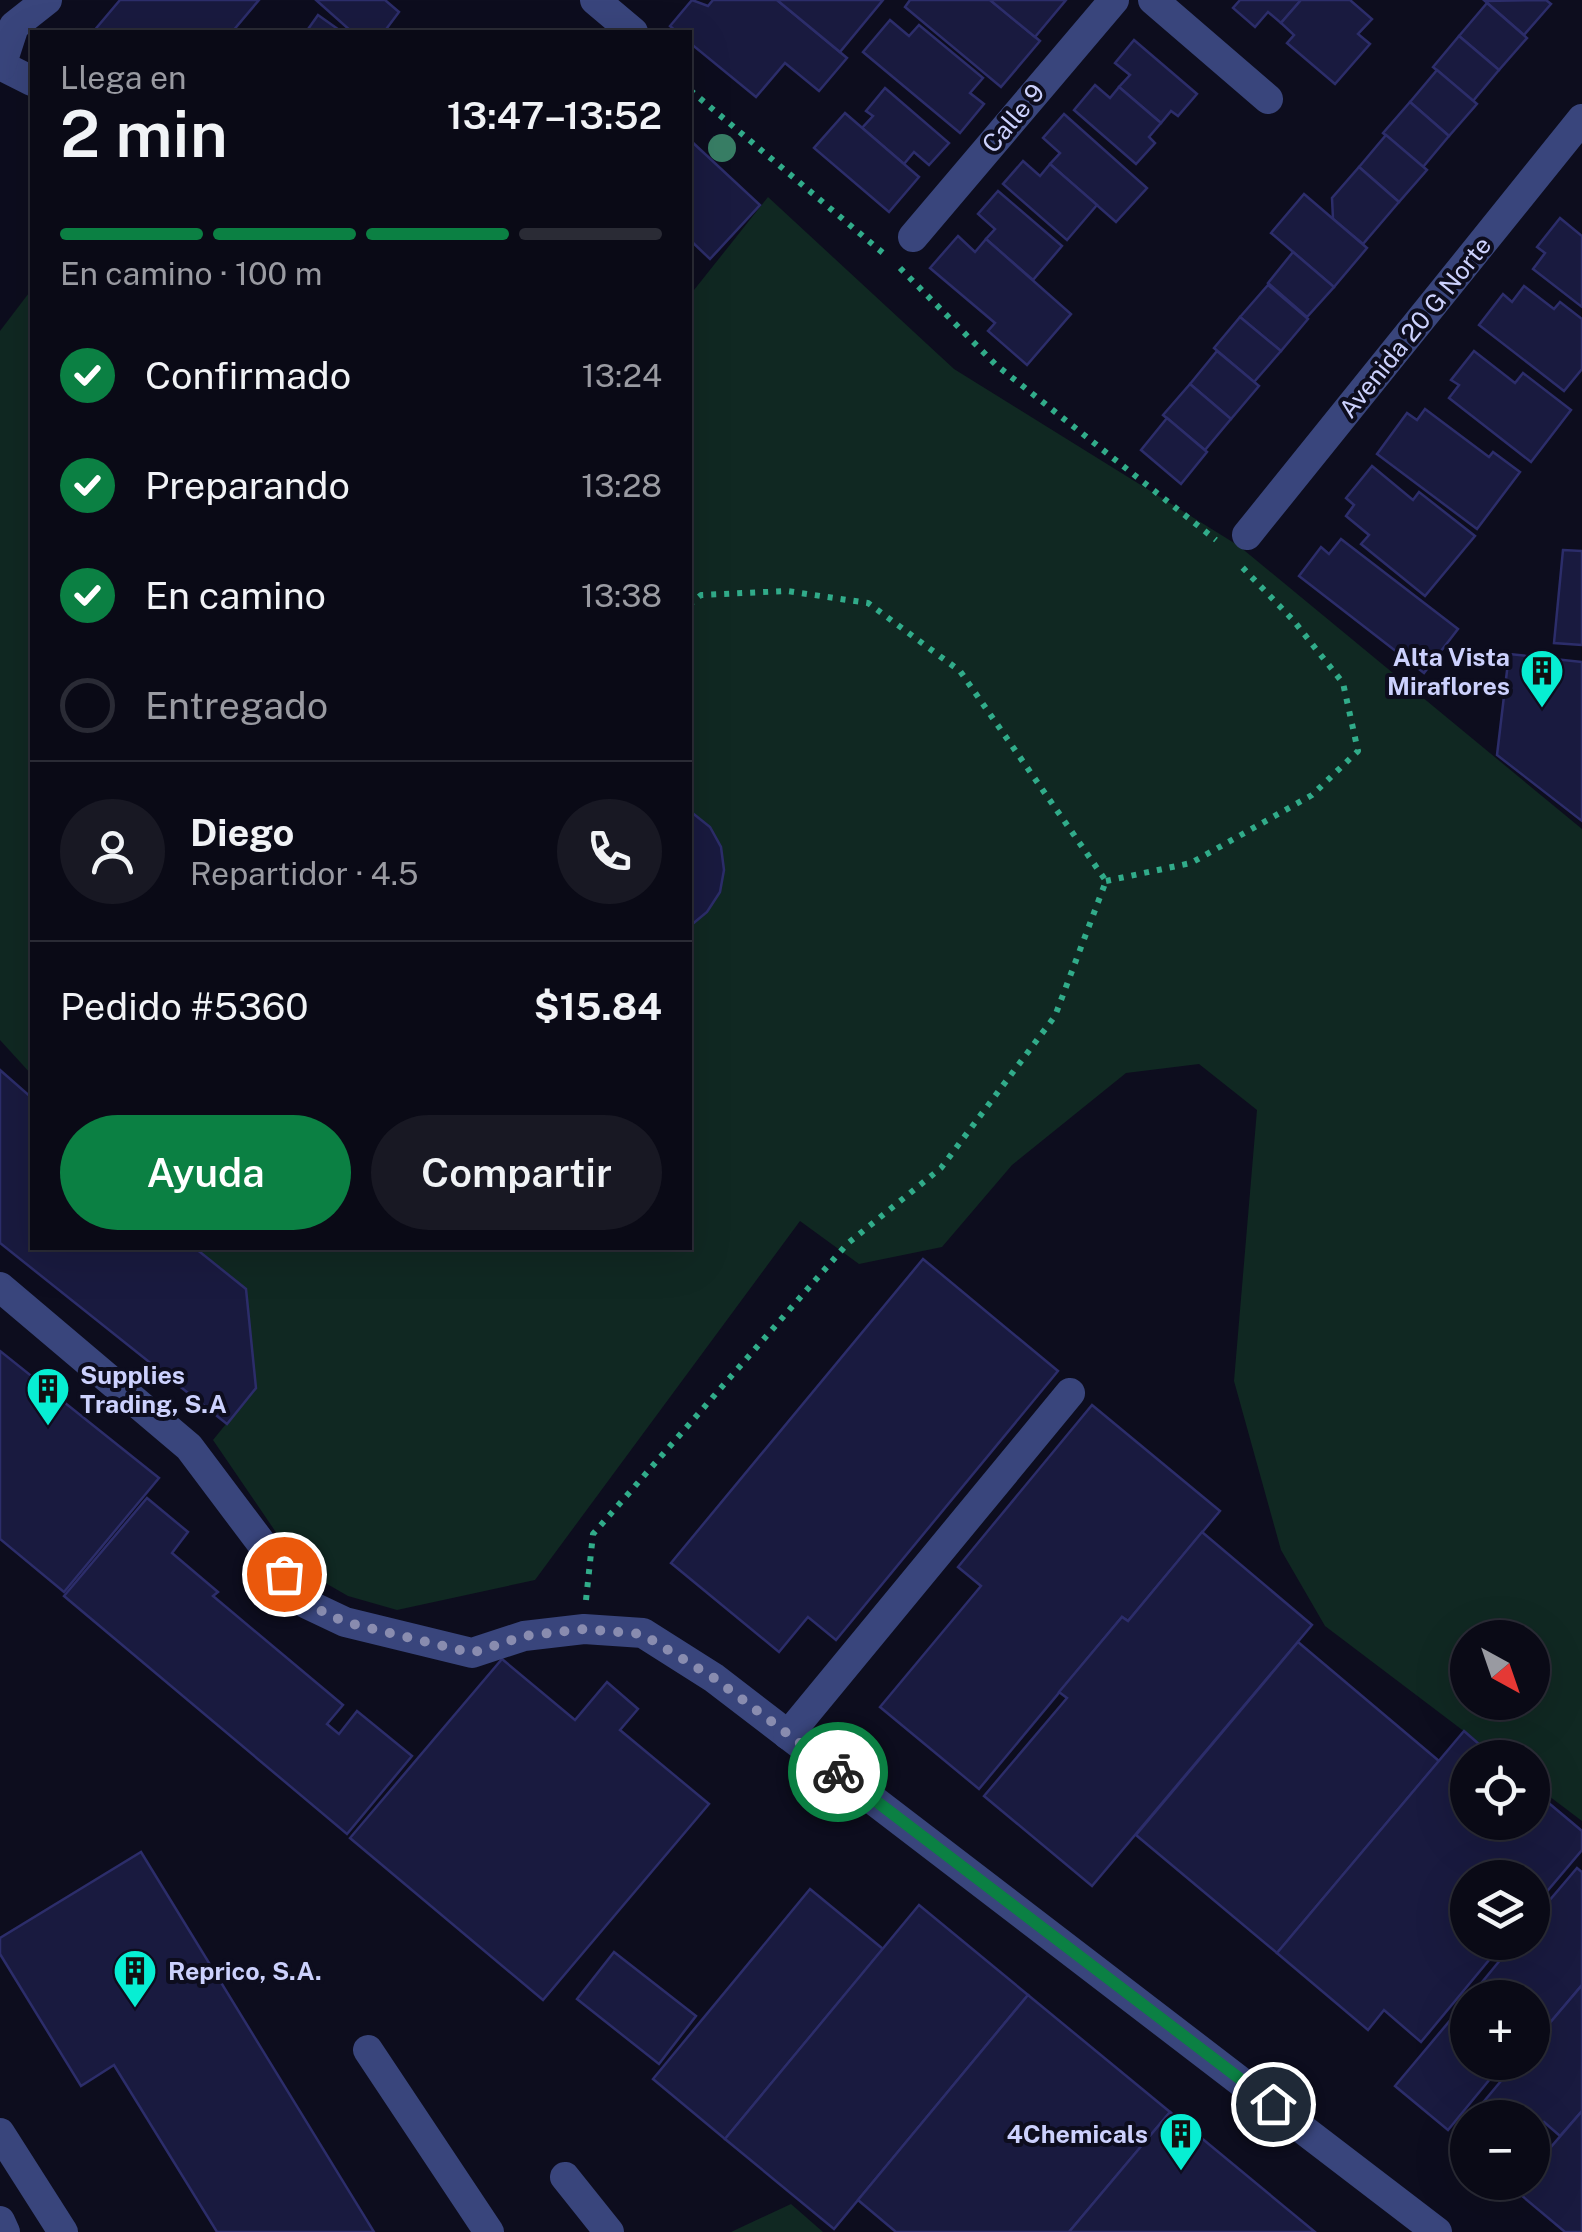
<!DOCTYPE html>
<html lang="es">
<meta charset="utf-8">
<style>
:root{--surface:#0a0a16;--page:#181823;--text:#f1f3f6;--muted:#999aa1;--line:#2a2b35;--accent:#0b8043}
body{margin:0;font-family:"Public Sans",sans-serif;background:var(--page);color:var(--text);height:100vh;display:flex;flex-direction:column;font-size:38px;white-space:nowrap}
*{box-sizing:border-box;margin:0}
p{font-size:32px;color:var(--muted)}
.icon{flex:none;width:55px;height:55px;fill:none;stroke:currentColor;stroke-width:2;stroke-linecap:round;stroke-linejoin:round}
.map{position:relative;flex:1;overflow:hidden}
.panel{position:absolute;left:30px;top:30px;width:662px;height:1220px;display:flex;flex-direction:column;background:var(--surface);border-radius:0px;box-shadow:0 10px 40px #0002,0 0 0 2px var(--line)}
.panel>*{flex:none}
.needle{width:65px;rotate:140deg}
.tools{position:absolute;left:1450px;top:1620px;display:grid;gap:20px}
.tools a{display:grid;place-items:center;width:100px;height:100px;border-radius:50%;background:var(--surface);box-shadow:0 10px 40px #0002,0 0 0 2px var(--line);font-size:50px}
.pin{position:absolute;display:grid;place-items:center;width:85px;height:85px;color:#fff;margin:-42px;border:5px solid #fff;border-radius:50%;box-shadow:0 2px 10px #0007}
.courier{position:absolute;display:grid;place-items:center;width:100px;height:100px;margin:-50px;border:8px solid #0b8043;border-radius:50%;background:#fff;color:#222;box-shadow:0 2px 12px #0007}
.head em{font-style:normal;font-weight:600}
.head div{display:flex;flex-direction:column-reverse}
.head{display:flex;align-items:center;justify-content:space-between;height:170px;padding:0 30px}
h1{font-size:65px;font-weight:600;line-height:75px}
.bar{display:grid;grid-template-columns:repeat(4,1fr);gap:15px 10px;align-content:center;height:120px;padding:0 30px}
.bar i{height:12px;border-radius:8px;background:var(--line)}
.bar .active{background:var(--accent)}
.bar p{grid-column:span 4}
.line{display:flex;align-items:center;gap:25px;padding:0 30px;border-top:2px solid var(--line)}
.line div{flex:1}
.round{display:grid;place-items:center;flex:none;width:105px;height:105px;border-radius:52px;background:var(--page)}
ol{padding:0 30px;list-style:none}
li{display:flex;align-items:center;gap:30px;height:110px}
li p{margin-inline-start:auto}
li .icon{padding:10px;border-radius:50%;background:var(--accent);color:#fff;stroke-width:4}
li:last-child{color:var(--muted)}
li i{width:55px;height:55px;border:5px solid var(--line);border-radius:50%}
.cta{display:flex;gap:20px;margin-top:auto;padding:20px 30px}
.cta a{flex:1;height:115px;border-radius:60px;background:var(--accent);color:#fff;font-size:40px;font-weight:600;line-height:115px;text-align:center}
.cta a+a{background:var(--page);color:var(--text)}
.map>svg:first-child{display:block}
.green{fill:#102822;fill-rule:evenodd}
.building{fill:#191a3f;stroke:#2c2d6a;stroke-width:2.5}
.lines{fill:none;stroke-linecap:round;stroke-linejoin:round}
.path{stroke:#31ac8a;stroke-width:6;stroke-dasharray:5 8;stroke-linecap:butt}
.minor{stroke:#39457c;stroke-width:30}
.tree{fill:#387e65}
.done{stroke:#898caf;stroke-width:10;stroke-dasharray:0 18}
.route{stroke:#0b8043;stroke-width:12}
.labels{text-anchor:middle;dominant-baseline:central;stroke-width:8;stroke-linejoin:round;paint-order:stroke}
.street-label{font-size:25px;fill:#ccd1fd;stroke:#0d0d1e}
.poi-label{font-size:25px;font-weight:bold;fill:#ccd1fd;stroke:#0d0d1e;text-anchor:end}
</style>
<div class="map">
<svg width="1582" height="2232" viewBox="0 0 1582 2232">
<rect width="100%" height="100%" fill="#0d0d1e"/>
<!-- green -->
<g class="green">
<path d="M 768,197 L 954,369 L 1239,546 L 1582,829 L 1582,1821 L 1533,1784 L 1532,1758 L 1498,1757 L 1325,1626 L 1281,1550 L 1234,1381 L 1257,1110 L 1199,1064 L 1126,1073 L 1012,1165 L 942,1247 L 859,1264 L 800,1221 L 535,1580 L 397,1610 L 348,1596 L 301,1569 L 213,1440 L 256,1387 L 246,1289 L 195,1248 L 690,1248 L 690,295 ZM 1468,1638 L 1532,1638 L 1532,1702 L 1468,1702 Z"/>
<polygon points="32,289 32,1075 0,1040 0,331"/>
<polygon points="791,2204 823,2232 731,2232"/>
</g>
<!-- building -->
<g class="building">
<polygon points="120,0 259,0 232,32 93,32"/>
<polygon points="316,0 385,0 399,12 384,32 352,32"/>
<polygon points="692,0 708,6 713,0 777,0 847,58 819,91 785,63 756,97 690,43 690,32 677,32 670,26"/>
<polygon points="777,0 883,0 840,52"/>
<polygon points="910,0 990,0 1040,41 1001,87 905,7"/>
<polygon points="990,0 1066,0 1035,37"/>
<polygon points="1240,0 1301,0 1281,23 1268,12 1255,27 1233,8"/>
<polygon points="1301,0 1350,0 1372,19 1358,34 1370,44 1335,84 1287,43 1294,35 1281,23"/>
<polygon points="1546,0 1551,4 1524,35 1485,1"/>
<polygon points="1487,3 1527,38 1499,70 1459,36"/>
<polygon points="318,15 342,32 306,32"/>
<polygon points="890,20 909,36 919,25 983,78 970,93 984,104 960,133 863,52"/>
<polygon points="1459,36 1499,70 1473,101 1433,67"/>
<polygon points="1134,40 1197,94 1178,116 1171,111 1161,123 1119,87 1130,75 1115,63"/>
<polygon points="1437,70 1477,104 1449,136 1410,102"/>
<polygon points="1095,85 1110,98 1119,87 1161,123 1149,137 1155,143 1136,164 1074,110"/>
<polygon points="885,88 949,143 929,165 914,152 904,164 862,128 873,116 866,111"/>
<polygon points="1410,102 1449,136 1423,167 1383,133"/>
<polygon points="845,113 919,177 889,212 814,148"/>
<polygon points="1064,114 1147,188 1116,222 1050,164 1060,153 1043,138"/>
<polygon points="1386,135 1427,170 1399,202 1359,167"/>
<polygon points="690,140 760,205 710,259 690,240"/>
<polygon points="1023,161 1040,176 1050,164 1097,205 1067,240 1003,184"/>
<polygon points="1359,167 1399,202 1363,244 1333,219 1332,198"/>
<polygon points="998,191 1062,246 1033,280 986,239 995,229 978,214"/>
<polygon points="1304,194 1367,248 1334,287 1271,233"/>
<polygon points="1560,218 1582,236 1582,307 1533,269 1545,253 1537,247"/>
<polygon points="958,236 975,252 986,239 1071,314 1027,365 988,331 995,323 930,268"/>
<polygon points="1293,252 1334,287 1307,317 1268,283"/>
<polygon points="1268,285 1308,319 1281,351 1240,317"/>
<polygon points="1524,286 1554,309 1560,302 1582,319 1582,369 1564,391 1479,325 1503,294 1512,302"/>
<polygon points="1240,317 1281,351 1254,382 1214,348"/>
<polygon points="1217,351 1259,386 1231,419 1190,384"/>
<polygon points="1474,351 1515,383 1523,373 1571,410 1531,462 1449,398 1459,385 1451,380"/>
<polygon points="1190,384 1231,419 1205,450 1163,415"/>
<polygon points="1425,409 1489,457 1493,452 1520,472 1477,529 1377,454 1407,413 1417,420"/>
<polygon points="1167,418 1207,452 1181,484 1141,450"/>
<polygon points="1372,466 1413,500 1419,492 1475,536 1425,596 1361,544 1369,535 1346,516 1354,505 1346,498"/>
<polygon points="1341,539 1458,629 1424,673 1299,576 1321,547 1329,554"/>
<polygon points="1563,550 1582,551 1582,645 1554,643"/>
<polygon points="1509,654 1582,662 1582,821 1497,755"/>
<polygon points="690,811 710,827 721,847 724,870 720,892 707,912 690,926"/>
<polygon points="0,1070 32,1098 32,1248 195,1248 246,1289 256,1388 227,1424 0,1243"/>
<polygon points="923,1259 1058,1371 836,1640 808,1617 779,1652 671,1563"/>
<polygon points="0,1351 159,1478 64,1592 0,1539"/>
<polygon points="1092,1405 1220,1511 1128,1621 1122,1617 979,1789 880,1707 981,1586 958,1567"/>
<polygon points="147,1498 188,1532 172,1553 218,1592 213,1596 343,1705 327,1724 339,1734 357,1711 412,1756 347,1834 64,1596"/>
<polygon points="1202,1532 1312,1625 1092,1886 984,1796 1067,1698 1059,1692 1122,1617 1128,1621"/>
<polygon points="1298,1642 1439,1761 1277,1953 1136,1835"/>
<polygon points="502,1659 575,1720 607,1682 638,1709 620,1730 709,1804 543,2000 350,1838"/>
<polygon points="1464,1731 1495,1758 1468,1758 1468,1822 1532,1822 1532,1789 1582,1831 1582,1850 1532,1909 1532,1878 1468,1878 1468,1942 1504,1942 1421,2042 1384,2010 1368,2030 1277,1953"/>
<polygon points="141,1852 374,2232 217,2232 114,2065 81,2086 0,1954 0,1938"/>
<polygon points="1577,1868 1582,1872 1582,1985 1532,2044 1532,1998 1469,1998 1515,1942 1532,1942 1532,1921"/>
<polygon points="810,1889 883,1949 725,2139 653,2079"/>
<polygon points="919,1905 1028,1995 834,2229 725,2139"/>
<polygon points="614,1952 696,2016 659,2064 577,1999"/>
<polygon points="1582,1985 1582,2111 1560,2136 1544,2122 1532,2135 1532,2118 1470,2118 1517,2062 1532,2062 1532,2044"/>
<polygon points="1028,1995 1170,2112 1069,2232 896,2232 858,2200"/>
<polygon points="1468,1999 1468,2062 1504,2062 1448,2130 1395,2086"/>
<polygon points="1582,2111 1582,2232 1565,2232 1515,2190 1521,2182 1532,2182 1532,2169"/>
<polygon points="1170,2112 1315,2232 1069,2232"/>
</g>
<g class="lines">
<!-- path -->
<g class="path">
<polyline points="690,90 883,253"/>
<polyline points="900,268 995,364 1216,540"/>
<polyline points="1106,881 1191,863 1312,795 1358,751 1343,683 1293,620 1242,567"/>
<polyline points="586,1600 593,1534 847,1244 941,1168 1055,1016 1106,881 960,671 868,603 787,591 701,595 690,604"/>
</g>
<!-- minor -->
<g class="minor">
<polyline points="595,0 633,32"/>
<polyline points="1153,0 1268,99"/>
<polyline points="0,65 32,81"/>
<polyline points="1,66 14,26 47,0"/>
<polyline points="913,237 1114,0"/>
<polyline points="1247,535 1582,119"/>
<polyline points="0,1287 189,1447 307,1604 345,1622 472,1653 524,1636 584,1629 643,1633 714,1678 1437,2232"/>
<polyline points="788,1735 1070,1393"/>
<polyline points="368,2050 489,2232"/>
<polyline points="0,2133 63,2232"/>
<polyline points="565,2177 609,2232"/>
<polyline points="0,2221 5,2232"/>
</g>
</g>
<!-- trees -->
<circle class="tree" cx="722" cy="148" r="14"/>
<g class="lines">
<!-- done -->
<polyline class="done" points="284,1574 307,1604 345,1622 472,1653 524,1636 584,1629 642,1634 714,1678 838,1772"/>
<!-- route -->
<polyline class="route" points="838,1772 1273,2104"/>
</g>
<!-- icons -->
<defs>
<symbol id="building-pin" viewBox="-11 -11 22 30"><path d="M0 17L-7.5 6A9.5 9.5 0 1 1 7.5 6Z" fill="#07eed3" stroke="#0d0d1e"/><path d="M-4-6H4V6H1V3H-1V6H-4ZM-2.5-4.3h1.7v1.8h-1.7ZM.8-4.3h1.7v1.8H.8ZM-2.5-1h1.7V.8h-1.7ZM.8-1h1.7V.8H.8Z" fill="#111"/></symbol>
</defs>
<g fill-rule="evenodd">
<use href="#building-pin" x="1517" y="646" width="50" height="68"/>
<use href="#building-pin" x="23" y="1364" width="50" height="68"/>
<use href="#building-pin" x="110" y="1946" width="50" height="68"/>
<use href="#building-pin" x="1156" y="2109" width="50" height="68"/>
</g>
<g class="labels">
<!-- street labels -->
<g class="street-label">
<text transform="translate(1013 118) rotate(-50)">Calle 9</text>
<text transform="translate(1415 327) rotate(-51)">Avenida 20 G Norte</text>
</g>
<!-- poi labels -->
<g class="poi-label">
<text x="1510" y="657">Alta Vista<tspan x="1510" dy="29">Miraflores</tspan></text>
<text x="80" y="1375" text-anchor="start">Supplies<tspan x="80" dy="29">Trading, S.A</tspan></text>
<text x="168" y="1971" text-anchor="start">Reprico, S.A.</text>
<text x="1148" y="2134">4Chemicals</text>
</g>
</g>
</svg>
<div class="tools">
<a><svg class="needle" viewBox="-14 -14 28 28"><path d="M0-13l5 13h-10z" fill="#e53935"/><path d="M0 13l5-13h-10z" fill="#999aa1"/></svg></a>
<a><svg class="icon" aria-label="locate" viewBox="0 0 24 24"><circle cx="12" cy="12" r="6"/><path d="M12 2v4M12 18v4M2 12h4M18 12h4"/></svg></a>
<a><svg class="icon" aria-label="layers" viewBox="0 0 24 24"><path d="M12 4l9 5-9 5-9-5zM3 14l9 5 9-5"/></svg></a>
<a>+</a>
<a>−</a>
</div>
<div class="pin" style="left:284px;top:1574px;background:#ea580c"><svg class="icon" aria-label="bag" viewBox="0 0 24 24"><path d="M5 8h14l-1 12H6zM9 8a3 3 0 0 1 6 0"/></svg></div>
<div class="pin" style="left:1273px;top:2104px;background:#1f2937"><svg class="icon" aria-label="home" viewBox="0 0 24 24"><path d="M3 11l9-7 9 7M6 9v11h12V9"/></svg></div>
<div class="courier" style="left:838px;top:1772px"><svg class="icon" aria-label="bike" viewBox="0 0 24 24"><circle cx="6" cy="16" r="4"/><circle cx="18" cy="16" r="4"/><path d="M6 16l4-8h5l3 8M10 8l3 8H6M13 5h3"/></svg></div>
<section class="panel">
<div class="head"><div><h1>2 min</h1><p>Llega en</p></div><em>13:47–13:52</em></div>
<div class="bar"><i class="active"></i><i class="active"></i><i class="active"></i><i></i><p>En camino · 100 m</p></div>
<ol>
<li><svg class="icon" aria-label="check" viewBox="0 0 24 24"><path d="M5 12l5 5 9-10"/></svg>Confirmado<p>13:24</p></li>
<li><svg class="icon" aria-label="check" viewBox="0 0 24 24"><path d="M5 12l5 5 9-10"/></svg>Preparando<p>13:28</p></li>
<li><svg class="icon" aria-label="check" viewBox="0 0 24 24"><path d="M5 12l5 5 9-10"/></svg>En camino<p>13:38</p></li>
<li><i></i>Entregado</li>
</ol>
<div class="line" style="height:180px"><a class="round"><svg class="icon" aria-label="person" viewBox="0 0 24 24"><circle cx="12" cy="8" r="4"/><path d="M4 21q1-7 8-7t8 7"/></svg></a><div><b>Diego</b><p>Repartidor · 4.5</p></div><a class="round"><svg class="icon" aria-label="phone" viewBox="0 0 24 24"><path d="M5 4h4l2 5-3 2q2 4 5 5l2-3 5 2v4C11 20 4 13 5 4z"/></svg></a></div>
<div class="line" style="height:130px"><div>Pedido #5360</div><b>$15.84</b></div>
<div class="cta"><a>Ayuda</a><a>Compartir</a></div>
</section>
</div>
